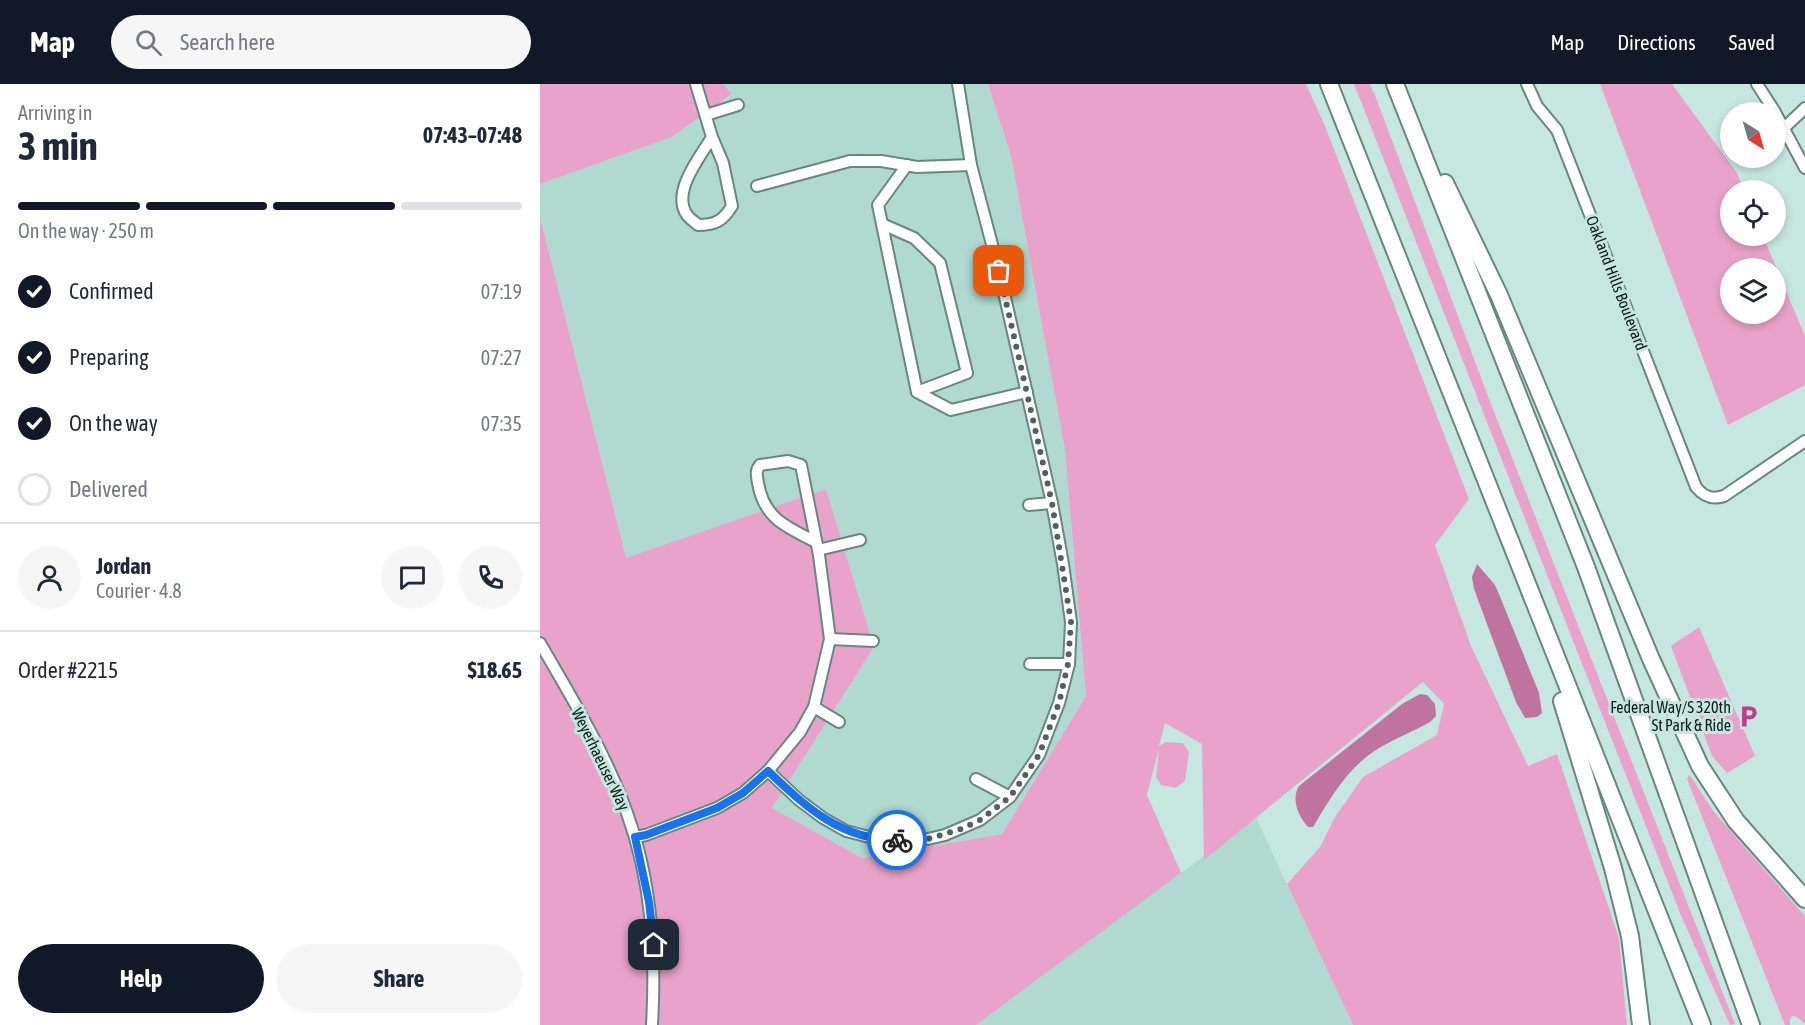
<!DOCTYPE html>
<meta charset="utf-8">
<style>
:root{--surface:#fff;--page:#f6f6f7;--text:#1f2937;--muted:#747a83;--line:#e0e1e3;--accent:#111827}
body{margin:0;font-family:"Asap Condensed",sans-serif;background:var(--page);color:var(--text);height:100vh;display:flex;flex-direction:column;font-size:22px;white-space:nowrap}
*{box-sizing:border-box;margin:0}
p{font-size:20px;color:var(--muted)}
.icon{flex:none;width:33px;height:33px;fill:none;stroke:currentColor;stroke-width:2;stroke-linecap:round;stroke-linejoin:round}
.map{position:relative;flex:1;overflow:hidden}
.details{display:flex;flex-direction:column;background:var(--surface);width:540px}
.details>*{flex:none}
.needle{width:39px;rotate:143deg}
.controls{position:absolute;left:1180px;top:18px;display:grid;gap:12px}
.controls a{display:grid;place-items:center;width:66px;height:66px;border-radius:50%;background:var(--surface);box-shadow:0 3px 9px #0003;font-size:30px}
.pin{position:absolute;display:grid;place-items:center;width:51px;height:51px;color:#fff;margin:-26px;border-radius:12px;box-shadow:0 3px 9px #0006}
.courier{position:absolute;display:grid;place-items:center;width:60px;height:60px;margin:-30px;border:4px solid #1a73e8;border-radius:50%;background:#fff;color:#222;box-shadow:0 2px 8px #0007}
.headline em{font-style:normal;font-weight:700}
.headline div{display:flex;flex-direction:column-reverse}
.headline{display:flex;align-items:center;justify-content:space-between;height:102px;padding:0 18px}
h1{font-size:39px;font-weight:700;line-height:45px}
.bar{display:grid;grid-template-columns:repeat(4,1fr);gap:9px 6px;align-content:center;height:72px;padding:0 18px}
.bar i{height:8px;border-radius:4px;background:var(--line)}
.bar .current{background:var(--accent)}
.bar p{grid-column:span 4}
.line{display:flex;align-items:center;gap:15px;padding:0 18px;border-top:2px solid var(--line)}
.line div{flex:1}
.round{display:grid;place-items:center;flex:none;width:63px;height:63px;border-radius:32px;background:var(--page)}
ol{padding:0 18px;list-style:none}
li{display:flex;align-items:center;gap:18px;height:66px}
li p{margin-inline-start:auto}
li .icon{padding:6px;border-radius:50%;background:var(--accent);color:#fff;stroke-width:4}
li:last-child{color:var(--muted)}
li i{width:33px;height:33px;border:3px solid var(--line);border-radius:50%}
.button{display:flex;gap:12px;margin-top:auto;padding:12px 18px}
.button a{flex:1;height:69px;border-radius:36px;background:var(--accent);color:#fff;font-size:24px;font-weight:700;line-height:69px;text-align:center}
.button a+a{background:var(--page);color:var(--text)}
header{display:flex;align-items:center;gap:36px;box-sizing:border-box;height:84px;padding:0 30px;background:var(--accent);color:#fff}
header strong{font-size:28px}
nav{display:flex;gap:33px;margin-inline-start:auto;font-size:21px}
.search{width:420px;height:54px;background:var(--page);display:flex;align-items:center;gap:15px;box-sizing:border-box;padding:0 21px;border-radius:33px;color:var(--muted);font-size:22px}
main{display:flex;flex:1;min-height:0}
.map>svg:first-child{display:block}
.built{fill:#b0d9d0}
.green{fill:#e9a3ca;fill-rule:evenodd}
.water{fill:#bf739f}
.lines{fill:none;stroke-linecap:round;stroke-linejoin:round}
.minor-casing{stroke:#698781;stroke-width:14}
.highway-casing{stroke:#698781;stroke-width:20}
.minor{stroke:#fff;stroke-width:10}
.highway{stroke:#fff;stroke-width:16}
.done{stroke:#4f625e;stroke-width:6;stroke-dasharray:0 10.8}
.route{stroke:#1a73e8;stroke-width:8}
.labels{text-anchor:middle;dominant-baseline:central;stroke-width:6;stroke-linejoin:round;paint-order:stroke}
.street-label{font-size:16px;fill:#0f1b18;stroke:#c6e7df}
.poi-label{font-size:16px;fill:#0f1b18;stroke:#c6e7df;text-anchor:end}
</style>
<header>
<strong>Map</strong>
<div class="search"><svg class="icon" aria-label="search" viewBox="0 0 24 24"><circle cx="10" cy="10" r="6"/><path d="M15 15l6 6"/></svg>Search here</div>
<nav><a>Map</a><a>Directions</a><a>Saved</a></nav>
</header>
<main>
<section class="details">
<div class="headline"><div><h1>3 min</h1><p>Arriving in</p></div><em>07:43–07:48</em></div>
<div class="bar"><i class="current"></i><i class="current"></i><i class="current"></i><i></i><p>On the way · 250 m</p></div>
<ol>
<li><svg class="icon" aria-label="check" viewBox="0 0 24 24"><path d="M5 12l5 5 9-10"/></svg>Confirmed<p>07:19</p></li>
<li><svg class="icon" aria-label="check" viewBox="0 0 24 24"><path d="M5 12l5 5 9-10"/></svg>Preparing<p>07:27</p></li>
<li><svg class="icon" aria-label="check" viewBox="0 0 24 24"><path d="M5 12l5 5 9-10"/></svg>On the way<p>07:35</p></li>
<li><i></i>Delivered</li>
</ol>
<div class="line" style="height:108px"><a class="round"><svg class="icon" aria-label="person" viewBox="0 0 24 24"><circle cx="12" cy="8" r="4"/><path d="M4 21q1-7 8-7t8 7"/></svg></a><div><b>Jordan</b><p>Courier · 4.8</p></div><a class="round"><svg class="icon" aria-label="chat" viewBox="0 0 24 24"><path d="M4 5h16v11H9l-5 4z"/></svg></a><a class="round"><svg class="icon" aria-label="phone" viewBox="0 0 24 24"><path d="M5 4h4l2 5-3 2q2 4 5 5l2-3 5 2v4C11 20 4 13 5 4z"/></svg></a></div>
<div class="line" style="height:78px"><div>Order #2215</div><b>$18.65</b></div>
<div class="button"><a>Help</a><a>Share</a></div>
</section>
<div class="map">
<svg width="1265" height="941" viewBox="0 0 1265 941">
<rect width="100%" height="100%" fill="#c6e7df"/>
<!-- built -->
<g class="built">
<polygon points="183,0 448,0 471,72 525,366 546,612 462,750 322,774 232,724 334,563 286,405 86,475 0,133 0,100 132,53 192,11"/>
<polygon points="716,734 813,941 436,941 452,928"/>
</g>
<!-- green -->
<g class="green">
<polygon points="0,0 183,0 192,10 132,53 0,100"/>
<polygon points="448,0 766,0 785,42 929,415 895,461 931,562 988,682 1017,670 1079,854 1087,941 813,941 747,800 780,763 795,733 823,693 897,651 904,620 883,598 664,776 662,660 625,639 619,662 626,658 643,659 649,668 645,697 636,704 621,701 616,693 619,665 607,711 641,789 436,941 0,941 0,133 86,474 286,405 334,563 232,724 322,774 462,750 546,612 525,366 471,72"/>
<polygon points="814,0 830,0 836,14 951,320 1195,940 1190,941 1142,834"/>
<path d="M 1060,0 L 1132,0 L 1197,89 L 1204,106 L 1191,106 L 1191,152 L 1223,152 L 1265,252 L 1265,301 L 1188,341 ZM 1191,184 L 1236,184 L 1236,230 L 1191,230 Z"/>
<polygon points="1159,543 1215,672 1187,689 1172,672 1131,562"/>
<polygon points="1149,690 1174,728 1265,832 1265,940 1257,933 1252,932 1250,936 1250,941 1245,941 1147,695"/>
</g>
<!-- water -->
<g class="water">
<polygon points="937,480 955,501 961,515 999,609 1002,629 997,633 985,634 976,618 934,505 932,493"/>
<path d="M 880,610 L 887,611 L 895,620 L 896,632 L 890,638 C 874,647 856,654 839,664 C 808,683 791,713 773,743 L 768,743 C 758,732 751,715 759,702 L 862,620 Z"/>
</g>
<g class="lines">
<defs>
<g id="minor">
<path d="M 156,0 L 172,53 L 183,79 L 192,122 C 183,137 175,141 158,141 C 155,138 150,135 147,131 C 131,108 160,73 172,53"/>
<path d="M 987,0 L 997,22 L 1017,46 L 1156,403 C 1164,413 1172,416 1184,412 L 1265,357"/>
<polyline points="1217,0 1235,28"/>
<polyline points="1236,30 1265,84"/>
<polyline points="166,31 198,21"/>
<polyline points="1244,44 1265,24"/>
<polyline points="367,81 338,121 377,308 411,326 487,308"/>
<polyline points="217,102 310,77 341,77 377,83 431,81"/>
<polyline points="342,140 374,154 400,179 427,289 377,308"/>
<polyline points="489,421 512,419"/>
<polyline points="278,466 320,456"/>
<polyline points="290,555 333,557"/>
<path d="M 0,559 C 32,614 66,670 87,729 C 112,798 116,869 112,941"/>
<polyline points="490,580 529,580"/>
<polyline points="274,623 299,638"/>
<path d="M 228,687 L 260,648 L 274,623 L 290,555 L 279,471 L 261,381 L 248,377 L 220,381 C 215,387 217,392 218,399 C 224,435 247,443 276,458"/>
<polyline points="436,695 470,713"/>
<polyline points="95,753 106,751 177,724 203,709 228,687 259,716 283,734 306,747 341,756 388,755 405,751 440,736 470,713 499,671 519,619 529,580 531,538 523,480 512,419 459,187 431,81 418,0"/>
</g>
<g id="highway">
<polyline points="789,0 1162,941"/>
<polyline points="855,0 1046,483 1211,941"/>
<polyline points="905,99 959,211 1111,575 1160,682 1196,737 1265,815"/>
<polyline points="1022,617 1073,784 1090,852 1101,941"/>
</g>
</defs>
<!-- minor casing -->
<use href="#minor" class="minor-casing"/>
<!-- highway casing -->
<use href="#highway" class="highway-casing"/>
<!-- minor -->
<use href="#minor" class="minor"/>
<!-- highway -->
<use href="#highway" class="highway"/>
</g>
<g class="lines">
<!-- done -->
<polyline class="done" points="357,756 388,755 421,745 440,736 470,713 499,671 519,619 528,580 531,538 512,419 459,187"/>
<!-- route -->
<path class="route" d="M 114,861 L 109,818 L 95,753 L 106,751 L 177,724 L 203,709 L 228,687 C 266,723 301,756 357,756"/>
</g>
<!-- icons -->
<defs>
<symbol id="parking-bare" viewBox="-9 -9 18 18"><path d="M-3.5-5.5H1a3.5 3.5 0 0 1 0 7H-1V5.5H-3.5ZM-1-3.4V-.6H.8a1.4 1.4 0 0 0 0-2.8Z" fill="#bc3f8e" stroke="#c6e7df" stroke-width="2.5" paint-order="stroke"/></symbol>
</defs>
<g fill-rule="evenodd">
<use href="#parking-bare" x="1192" y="616" width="33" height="33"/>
</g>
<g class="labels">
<!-- street labels -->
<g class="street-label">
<text transform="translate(1077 199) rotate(69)">Oakland Hills Boulevard</text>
<text transform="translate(61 675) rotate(64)">Weyerhaeuser Way</text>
</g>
<!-- poi labels -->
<g class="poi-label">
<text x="1191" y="623">Federal Way/S 320th<tspan x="1191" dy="18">St Park &amp; Ride</tspan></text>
</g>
</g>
</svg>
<div class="controls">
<a><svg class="needle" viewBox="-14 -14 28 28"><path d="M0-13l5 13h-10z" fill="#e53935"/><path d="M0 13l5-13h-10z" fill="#747a83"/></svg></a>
<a><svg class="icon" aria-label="locate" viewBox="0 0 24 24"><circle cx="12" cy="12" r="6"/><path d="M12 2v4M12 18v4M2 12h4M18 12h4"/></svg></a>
<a><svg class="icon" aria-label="layers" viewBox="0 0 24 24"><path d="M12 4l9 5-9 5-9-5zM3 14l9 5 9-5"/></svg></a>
</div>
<div class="pin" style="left:459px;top:187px;background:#ea580c"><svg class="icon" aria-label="bag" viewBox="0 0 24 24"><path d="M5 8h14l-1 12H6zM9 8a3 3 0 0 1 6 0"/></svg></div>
<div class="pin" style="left:114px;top:861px;background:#1f2937"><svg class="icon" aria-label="home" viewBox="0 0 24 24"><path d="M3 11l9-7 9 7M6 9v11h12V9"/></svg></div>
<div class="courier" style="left:357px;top:756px"><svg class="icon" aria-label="bike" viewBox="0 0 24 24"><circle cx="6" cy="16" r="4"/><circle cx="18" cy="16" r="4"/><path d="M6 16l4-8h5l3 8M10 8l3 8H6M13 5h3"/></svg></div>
</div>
</main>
